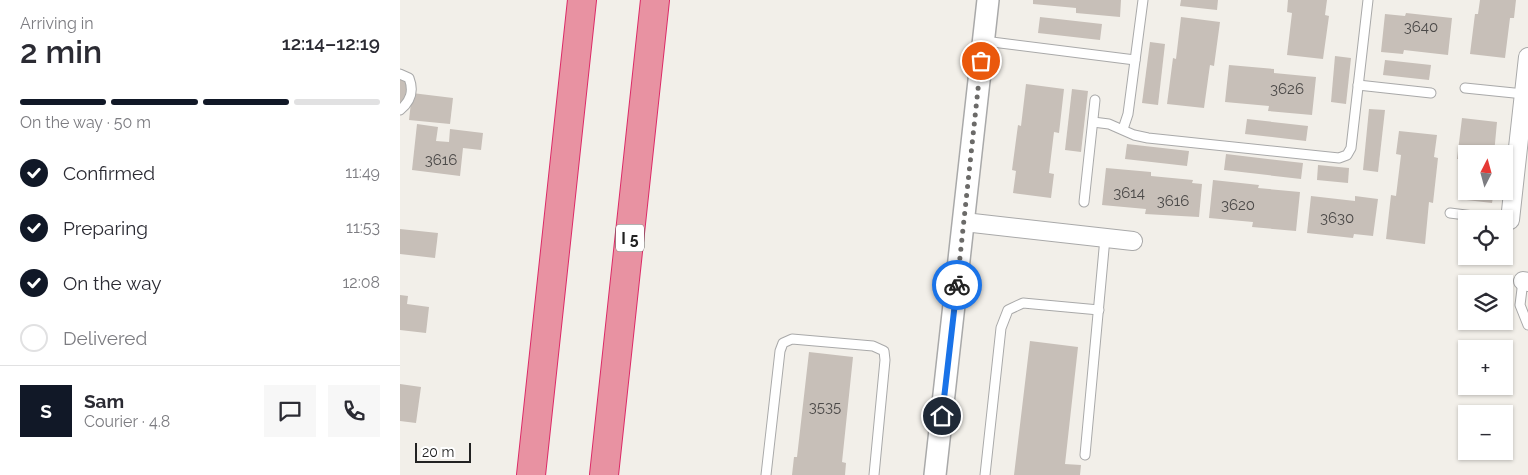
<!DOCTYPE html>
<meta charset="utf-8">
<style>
:root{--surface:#fff;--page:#f7f7f7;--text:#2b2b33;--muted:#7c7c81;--line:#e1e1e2;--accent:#111827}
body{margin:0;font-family:Raleway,sans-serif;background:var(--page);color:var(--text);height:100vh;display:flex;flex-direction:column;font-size:19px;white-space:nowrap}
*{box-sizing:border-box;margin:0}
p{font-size:16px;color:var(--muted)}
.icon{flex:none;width:28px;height:28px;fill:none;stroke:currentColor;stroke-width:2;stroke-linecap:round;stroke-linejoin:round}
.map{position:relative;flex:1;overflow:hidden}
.drawer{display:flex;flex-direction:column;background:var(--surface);width:400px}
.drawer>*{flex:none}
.needle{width:32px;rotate:6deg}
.buttons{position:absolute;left:1058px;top:145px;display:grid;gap:10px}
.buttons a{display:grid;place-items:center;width:55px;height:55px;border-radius:0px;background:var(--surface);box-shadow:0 1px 4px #0004;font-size:25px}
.scale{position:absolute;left:15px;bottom:12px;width:56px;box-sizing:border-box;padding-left:5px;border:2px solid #222;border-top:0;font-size:14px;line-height:18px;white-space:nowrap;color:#222;-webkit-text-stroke:4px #fff;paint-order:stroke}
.pin{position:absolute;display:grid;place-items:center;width:42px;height:42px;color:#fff;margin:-21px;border:2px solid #fff;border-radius:50%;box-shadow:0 1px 5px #0007}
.courier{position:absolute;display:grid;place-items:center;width:50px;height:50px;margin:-25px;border:4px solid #1a73e8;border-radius:50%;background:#fff;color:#222;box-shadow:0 1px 6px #0007}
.summary em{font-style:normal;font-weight:600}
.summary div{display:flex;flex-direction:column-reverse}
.summary{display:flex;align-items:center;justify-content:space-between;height:85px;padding:0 20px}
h1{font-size:32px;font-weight:600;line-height:38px}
.bar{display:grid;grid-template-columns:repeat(4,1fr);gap:8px 5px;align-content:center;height:60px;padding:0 20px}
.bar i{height:6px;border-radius:4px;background:var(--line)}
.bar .current{background:var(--accent)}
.bar p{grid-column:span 4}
.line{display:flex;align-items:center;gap:12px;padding:0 20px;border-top:1px solid var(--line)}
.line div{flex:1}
.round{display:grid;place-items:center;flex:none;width:52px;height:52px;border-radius:0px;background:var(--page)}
ol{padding:0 20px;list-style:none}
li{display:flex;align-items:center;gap:15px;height:55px}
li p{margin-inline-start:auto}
li .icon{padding:5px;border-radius:50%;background:var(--accent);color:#fff;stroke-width:4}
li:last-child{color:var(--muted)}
li i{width:28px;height:28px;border:2px solid var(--line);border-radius:50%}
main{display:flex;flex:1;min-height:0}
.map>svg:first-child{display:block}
.building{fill:#c7bfb8}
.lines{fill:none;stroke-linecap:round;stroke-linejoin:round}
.service-casing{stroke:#a9a9a9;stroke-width:11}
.minor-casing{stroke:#a9a9a9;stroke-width:20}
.tertiary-casing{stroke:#a9a9a9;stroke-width:24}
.motorway-casing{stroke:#dc2a67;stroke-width:30}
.service{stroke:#fff;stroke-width:9}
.minor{stroke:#fff;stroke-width:18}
.tertiary{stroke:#fff;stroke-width:21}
.motorway{stroke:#e892a2;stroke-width:28}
.done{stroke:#6b6a68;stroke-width:5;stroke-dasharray:0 9}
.route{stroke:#1a73e8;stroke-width:6}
.labels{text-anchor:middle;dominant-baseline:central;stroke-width:4.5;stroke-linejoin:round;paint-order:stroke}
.number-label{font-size:15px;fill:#4b4948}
.shield{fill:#fff;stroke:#646464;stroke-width:1}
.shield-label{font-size:16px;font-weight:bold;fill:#222}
</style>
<main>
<section class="drawer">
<div class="summary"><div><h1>2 min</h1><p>Arriving in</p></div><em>12:14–12:19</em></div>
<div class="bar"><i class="current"></i><i class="current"></i><i class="current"></i><i></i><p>On the way · 50 m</p></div>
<ol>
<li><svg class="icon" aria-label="check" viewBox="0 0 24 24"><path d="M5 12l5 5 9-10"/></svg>Confirmed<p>11:49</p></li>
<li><svg class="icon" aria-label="check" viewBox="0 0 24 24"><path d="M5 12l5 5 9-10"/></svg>Preparing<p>11:53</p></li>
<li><svg class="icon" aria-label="check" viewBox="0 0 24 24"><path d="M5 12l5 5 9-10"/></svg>On the way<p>12:08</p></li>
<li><i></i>Delivered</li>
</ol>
<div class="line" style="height:90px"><b class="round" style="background:var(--accent);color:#fff">S</b><div><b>Sam</b><p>Courier · 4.8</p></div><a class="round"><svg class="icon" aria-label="chat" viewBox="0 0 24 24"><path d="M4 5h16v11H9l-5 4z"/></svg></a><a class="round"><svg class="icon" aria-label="phone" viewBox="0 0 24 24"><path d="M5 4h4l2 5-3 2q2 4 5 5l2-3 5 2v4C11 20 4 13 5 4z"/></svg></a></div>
</section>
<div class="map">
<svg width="1128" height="475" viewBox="0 0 1128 475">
<rect width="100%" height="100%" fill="#f2efe9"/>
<!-- building -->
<g class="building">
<polygon points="633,0 721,0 720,17 676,13 676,8 633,4"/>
<polygon points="781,0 818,0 817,10 780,6"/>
<polygon points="888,0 927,0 925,15 929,16 923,59 887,55 892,13 887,12"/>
<polygon points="1080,0 1116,0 1114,18 1110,18 1105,58 1070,54 1075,14 1078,14"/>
<polygon points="1006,13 1052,18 1048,55 1004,50 1003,54 981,52 985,14 1005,16"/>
<polygon points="640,17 702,24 700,40 638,33"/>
<polygon points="781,17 820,22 814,66 810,65 804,108 767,104 773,58 776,59"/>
<polygon points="750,42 765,44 758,105 742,103"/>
<polygon points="935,56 951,58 946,104 931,102"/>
<polygon points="985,60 1031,65 1029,80 983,75"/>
<polygon points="829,65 874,69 874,73 916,77 912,115 868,111 869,106 825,102"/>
<polygon points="0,79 7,80 5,103 0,103"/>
<polygon points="626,84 664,89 659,133 654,132 649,173 654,174 651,198 613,193 616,171 612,170 618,125 621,126"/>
<polygon points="672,89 688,91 681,152 665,150"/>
<polygon points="12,93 53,98 50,124 9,120"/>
<polygon points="969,109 985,110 978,172 963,170"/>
<polygon points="1062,118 1097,122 1094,154 1066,154 1066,191 1094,191 1092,203 1058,199 1062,159 1057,159"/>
<polygon points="847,119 908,126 906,141 845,134"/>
<polygon points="17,124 38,127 36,141 49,142 50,129 83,133 81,150 63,148 60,176 12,170"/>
<polygon points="999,131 1037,135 1034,157 1038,158 1033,203 1029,202 1025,244 986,239 991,195 996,196 1001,155 996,154"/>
<polygon points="727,144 789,151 787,166 725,159"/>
<polygon points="826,154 903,163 901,179 824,170"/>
<polygon points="918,165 949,168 948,183 917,180"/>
<polygon points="706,168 751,172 751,176 793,180 792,183 802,184 799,217 745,214 746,209 702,205"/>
<polygon points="813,180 859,185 858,188 900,192 896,231 852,227 853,222 809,218"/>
<polygon points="911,196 955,201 955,196 978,199 973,236 954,234 953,238 907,233"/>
<polygon points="0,229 38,233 35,258 0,254"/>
<polygon points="0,295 8,296 7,304 29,307 26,333 0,330"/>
<polygon points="630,341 678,347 665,464 681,465 680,475 614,475"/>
<polygon points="409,352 453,357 442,462 446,463 445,475 392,475 394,457 397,457"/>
<polygon points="0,384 21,387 16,423 0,421"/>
</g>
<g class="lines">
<defs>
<g id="service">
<polyline points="584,41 735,60"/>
<path d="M 0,74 L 9,78 C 14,91 11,101 0,110"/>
<polyline points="958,85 1031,93"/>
<polyline points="1065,88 1124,94"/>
<polyline points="693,122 709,124 734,135 748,138 939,158 947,155 951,148 968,0"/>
<polyline points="723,129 728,114 743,0"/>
<polyline points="684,202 695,100"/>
<polyline points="1050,213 1097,219"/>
<polyline points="1123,281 1120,305 1128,325"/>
<polyline points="685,455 705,238"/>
<polyline points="366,475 380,351 383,343 392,339 473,346 484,351 485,360 474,475"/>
<polyline points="585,475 601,328 608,310 623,303 699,310"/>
</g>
<g id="minor">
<polyline points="1110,220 1128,57"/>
<polyline points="564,222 733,241"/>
<polyline points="1123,281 1128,282"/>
</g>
<polyline id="tertiary" points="535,475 588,0"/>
<g id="motorway">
<polyline points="131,475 182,0"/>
<polyline points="204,475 255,0"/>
</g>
</defs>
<!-- service casing -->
<use href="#service" class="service-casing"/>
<!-- minor casing -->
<use href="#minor" class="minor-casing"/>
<!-- tertiary casing -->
<use href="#tertiary" class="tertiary-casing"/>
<!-- motorway casing -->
<use href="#motorway" class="motorway-casing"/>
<!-- service -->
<use href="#service" class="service"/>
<!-- minor -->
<use href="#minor" class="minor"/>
<!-- tertiary -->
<use href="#tertiary" class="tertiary"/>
<!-- motorway -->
<use href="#motorway" class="motorway"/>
</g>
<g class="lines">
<!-- done -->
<polyline class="done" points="557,285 581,61"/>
<!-- route -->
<polyline class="route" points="542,416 557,285"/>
</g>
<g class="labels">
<!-- number labels -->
<g class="number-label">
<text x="1021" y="27">3640</text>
<text x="887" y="89">3626</text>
<text x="41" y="160">3616</text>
<text x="729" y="193">3614</text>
<text x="773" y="201">3616</text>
<text x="838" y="205">3620</text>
<text x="937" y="218">3630</text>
<text x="425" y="407">3535</text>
</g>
<!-- shield labels -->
<rect class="shield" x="216" y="224.5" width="28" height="27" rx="4"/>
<g class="shield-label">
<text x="230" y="238">I 5</text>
</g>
</g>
</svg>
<div class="buttons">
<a><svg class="needle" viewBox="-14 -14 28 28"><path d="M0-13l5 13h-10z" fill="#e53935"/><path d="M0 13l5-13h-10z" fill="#7c7c81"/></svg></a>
<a><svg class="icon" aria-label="locate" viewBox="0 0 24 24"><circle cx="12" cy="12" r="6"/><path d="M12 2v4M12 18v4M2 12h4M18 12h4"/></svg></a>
<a><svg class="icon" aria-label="layers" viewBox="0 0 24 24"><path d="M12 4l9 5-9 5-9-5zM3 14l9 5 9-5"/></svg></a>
<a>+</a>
<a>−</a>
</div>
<div class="scale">20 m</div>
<div class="pin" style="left:581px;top:61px;background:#ea580c"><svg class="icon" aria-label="bag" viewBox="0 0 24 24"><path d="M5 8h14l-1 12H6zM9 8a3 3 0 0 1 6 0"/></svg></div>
<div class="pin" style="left:542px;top:416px;background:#1f2937"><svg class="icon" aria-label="home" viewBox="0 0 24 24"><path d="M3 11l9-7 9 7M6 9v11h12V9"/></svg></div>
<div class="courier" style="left:557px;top:285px"><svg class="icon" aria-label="bike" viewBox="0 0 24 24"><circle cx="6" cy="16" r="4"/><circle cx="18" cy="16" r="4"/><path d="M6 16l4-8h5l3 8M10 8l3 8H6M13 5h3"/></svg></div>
</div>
</main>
